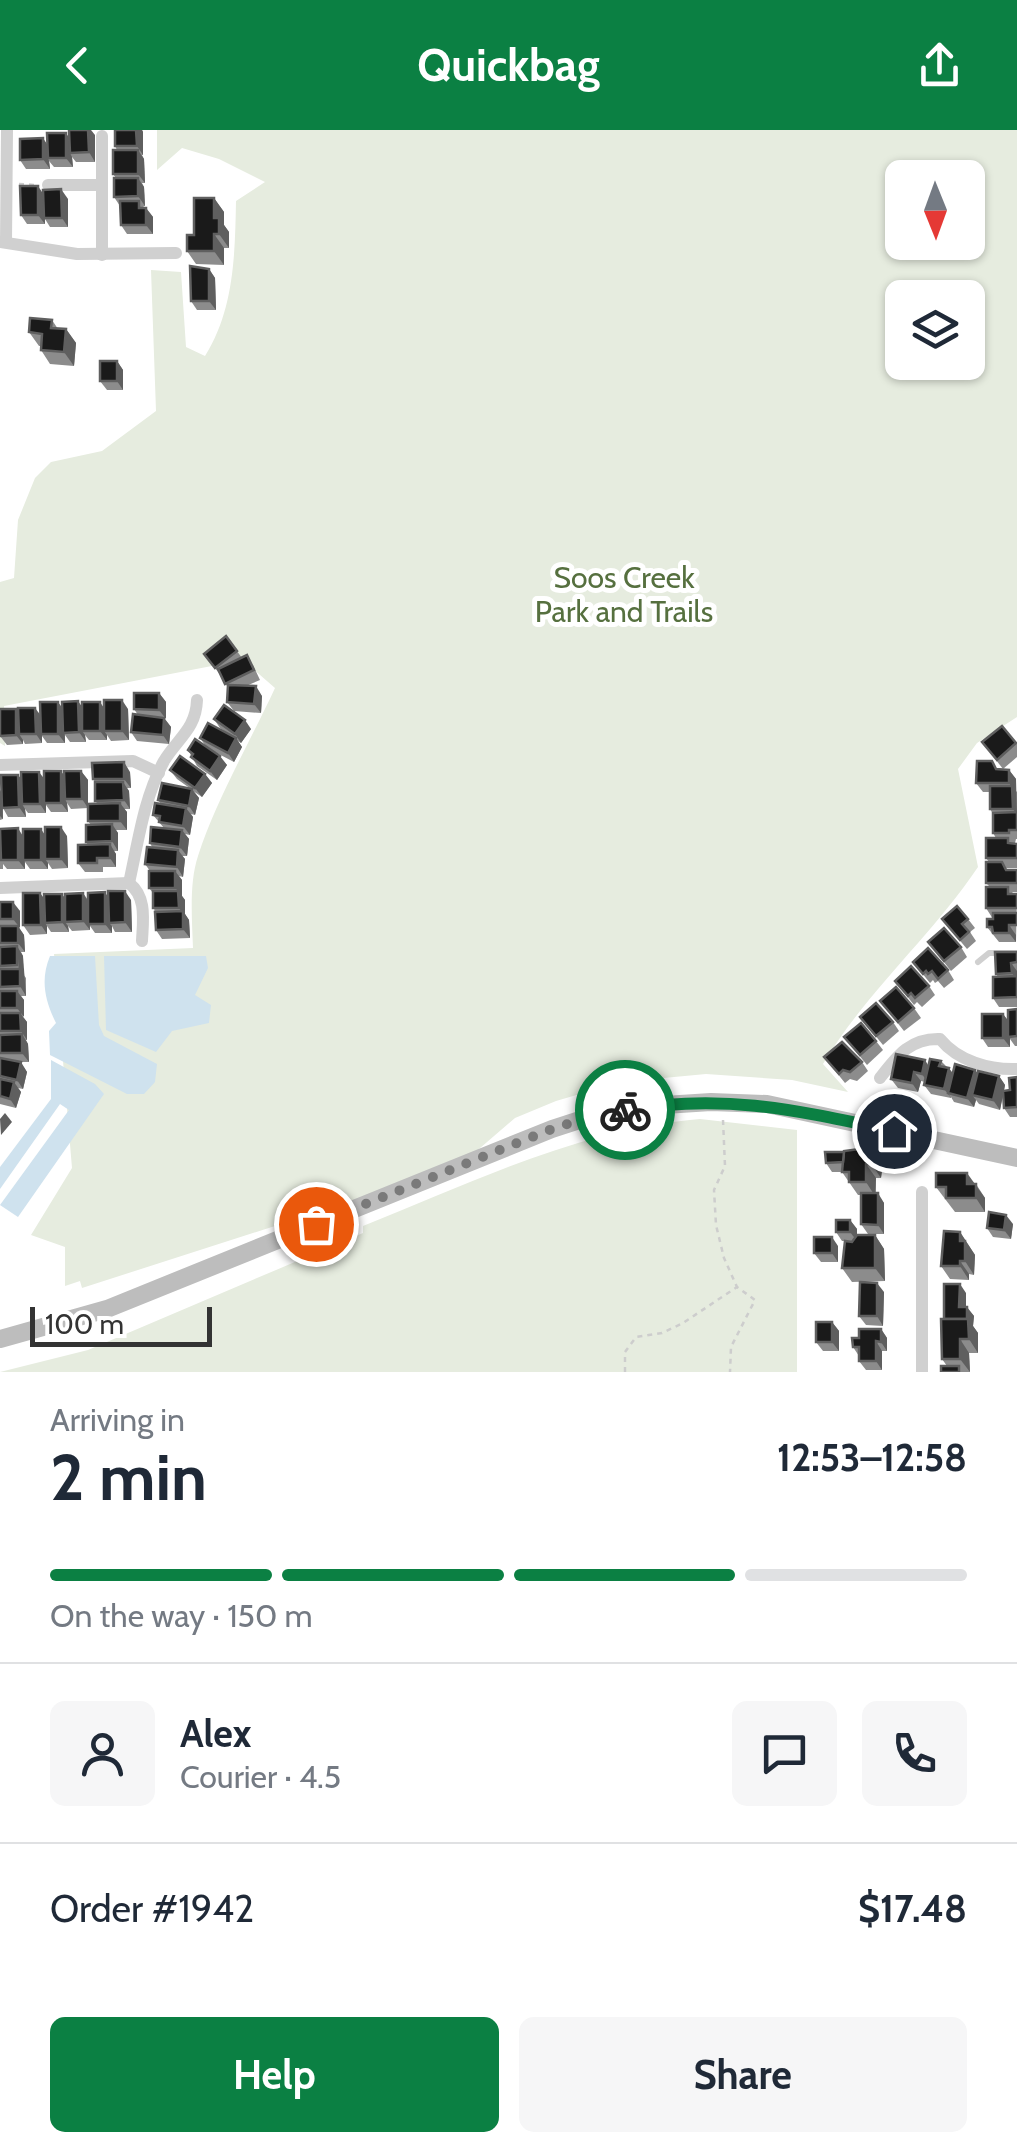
<!DOCTYPE html>
<meta charset="utf-8">
<style>
:root{--surface:#fff;--page:#f6f6f7;--text:#1f2937;--muted:#747a83;--line:#e0e1e3;--accent:#0b8043}
body{margin:0;font-family:Cabin,sans-serif;background:var(--page);color:var(--text);height:100vh;display:flex;flex-direction:column;font-size:38px;white-space:nowrap}
*{box-sizing:border-box;margin:0}
p{font-size:32px;color:var(--muted)}
.icon{flex:none;width:55px;height:55px;fill:none;stroke:currentColor;stroke-width:2;stroke-linecap:round;stroke-linejoin:round}
.map{position:relative;height:1242px;overflow:hidden}
.details{display:flex;flex-direction:column;background:var(--surface);flex:1}
.details>*{flex:none}
.needle{width:65px;rotate:179deg}
.tools{position:absolute;left:885px;top:30px;display:grid;gap:20px}
.tools a{display:grid;place-items:center;width:100px;height:100px;border-radius:15px;background:var(--surface);box-shadow:0 2px 8px #0004;font-size:50px}
.scale{position:absolute;left:30px;bottom:25px;width:182px;box-sizing:border-box;padding-left:10px;border:5px solid #333;border-top:0;font-size:28px;line-height:35px;white-space:nowrap;color:#333;-webkit-text-stroke:8px #fff;paint-order:stroke}
.pin{position:absolute;display:grid;place-items:center;width:85px;height:85px;color:#fff;margin:-42px;border:5px solid #fff;border-radius:50%;box-shadow:0 2px 10px #0007}
.courier{position:absolute;display:grid;place-items:center;width:100px;height:100px;margin:-50px;border:8px solid #0b8043;border-radius:50%;background:#fff;color:#222;box-shadow:0 2px 12px #0007}
.overview em{font-style:normal;font-weight:700}
.overview div{display:flex;flex-direction:column-reverse}
.overview{display:flex;align-items:center;justify-content:space-between;height:170px;padding:0 50px}
h1{font-size:65px;font-weight:700;line-height:75px}
.bar{display:grid;grid-template-columns:repeat(4,1fr);gap:15px 10px;align-content:center;height:120px;padding:0 50px}
.bar i{height:12px;border-radius:8px;background:var(--line)}
.bar .on{background:var(--accent)}
.bar p{grid-column:span 4}
.line{display:flex;align-items:center;gap:25px;padding:0 50px;border-top:2px solid var(--line)}
.line div{flex:1}
.round{display:grid;place-items:center;flex:none;width:105px;height:105px;border-radius:15px;background:var(--page)}
.button{display:flex;gap:20px;margin-top:auto;padding:20px 50px}
.button a{flex:1;height:115px;border-radius:15px;background:var(--accent);color:#fff;font-size:40px;font-weight:700;line-height:115px;text-align:center}
.button a+a{background:var(--page);color:var(--text)}
header{display:flex;justify-content:space-between;align-items:center;height:130px;padding:0 50px;background:var(--accent);color:#fff;font-size:45px;font-weight:700}
.map>svg:first-child{display:block}
.green{fill:#e6ecdf;fill-rule:evenodd}
.water{fill:#cfe2ee}
.lines{fill:none;stroke-linecap:round;stroke-linejoin:round}
.path{stroke:#cdcdcd;stroke-width:2.5;stroke-dasharray:5 5;stroke-linecap:butt}
.lane{stroke:#d0d0d0;stroke-width:6}
.street{stroke:#d0d0d0;stroke-width:12}
.secondary{stroke:#bdbdbd;stroke-width:18}
.wall{fill:#8c8c8c}
.shaded-wall{fill:#5f5f5f}
.building{fill:#1a1a1a;stroke:#5f5f5f;stroke-width:2.5}
.done{stroke:#7a7a7a;stroke-width:10;stroke-dasharray:0 18}
.route{stroke:#0b8043;stroke-width:12}
.labels{text-anchor:middle;dominant-baseline:central;stroke-width:10;stroke-linejoin:round;paint-order:stroke}
.park-label{font-size:30px;fill:#56703f;stroke:#fff}
</style>
<header><svg class="icon" aria-label="back" viewBox="0 0 24 24"><path d="M15 5l-7 7 7 7"/></svg>Quickbag<svg class="icon" aria-label="share" viewBox="0 0 24 24"><path d="M12 15V3M7 8l5-5 5 5M5 13v7h14v-7"/></svg></header>
<div class="map">
<svg width="1017" height="1242" viewBox="0 0 1017 1242">
<rect width="100%" height="100%" fill="#fff"/>
<!-- green -->
<g class="green">
<path d="M 157,0 L 1017,0 L 1017,587 L 977,613 L 958,639 L 978,737 C 931,807 866,862 823,934 L 848,962 L 792,950 L 706,944 L 621,952 L 556,971 L 515,988 L 458,1037 L 82,1158 L 80,1151 L 65,1156 L 65,1117 L 31,1105 L 72,1038 L 54,824 L 193,818 C 192,789 189,753 198,726 C 216,670 250,612 275,558 L 243,530 L 4,576 L 5,616 L 0,613 L 0,452 L 14,448 L 18,390 L 35,348 L 51,332 L 102,321 L 156,281 L 151,140 L 181,142 L 186,217 L 205,226 C 234,180 235,125 236,71 L 265,52 L 219,29 L 182,18 L 157,40 ZM 902,48 L 968,48 L 968,112 L 902,112 ZM 902,168 L 968,168 L 968,232 L 902,232 Z"/>
<path d="M 700,989 L 797,1000 L 797,1242 L 0,1242 L 88,1220 L 363,1103 L 363,1096 C 473,1052 580,999 700,989 Z"/>
</g>
<!-- water -->
<g class="water">
<path d="M 50,826 L 95,826 L 99,895 L 104,906 L 157,934 L 155,952 L 144,964 L 127,964 L 50,925 L 49,901 L 56,893 C 45,871 40,850 50,826 Z"/>
<polygon points="104,826 206,826 208,838 195,865 211,875 209,893 172,901 156,922 106,900"/>
<polygon points="51,930 95,954 104,964 18,1087 0,1075 69,980 60,974 0,1059 0,1037 51,969"/>
</g>
<g class="lines">
<!-- path -->
<g class="path">
<polyline points="19,54 36,55"/>
<polyline points="723,990 725,1036 714,1060 716,1095 724,1128 737,1157 755,1170 731,1217 730,1242"/>
<polyline points="625,1242 625,1222 636,1207 662,1203 683,1193 737,1157"/>
</g>
<!-- lane -->
<polyline class="lane" points="978,832 989,823 1017,823"/>
<!-- street -->
<g class="street">
<polyline points="48,55 101,55"/>
<polyline points="0,112 77,124 176,123"/>
<polyline points="6,112 7,0"/>
<polyline points="102,125 102,6"/>
<polyline points="0,635 133,631 159,643"/>
<path d="M 129,753 C 138,713 144,667 164,631 C 178,608 196,599 197,570"/>
<path d="M 129,753 C 147,767 143,790 142,811"/>
<polyline points="0,758 129,753"/>
<path d="M 880,948 C 897,926 910,908 940,909 C 958,931 989,940 1017,939"/>
<polyline points="922,1242 922,1062"/>
</g>
<!-- secondary -->
<polyline class="secondary" points="0,1209 107,1179 552,999 592,986 649,976 711,972 767,974 1017,1028"/>
</g>
<!-- wall -->
<g class="wall">
<polygon points="136,0 142,0 143,2 143,25 142,25 144,29 145,53 142,53 144,57 145,76 143,76 146,78 153,87 153,104 127,104 121,95 120,76 114,67 116,48 113,44 117,20 115,16"/>
<polygon points="95,5 95,32 76,32 72,27 73,37 54,37 49,31 50,39 26,39 20,30 47,15"/>
<polygon points="43,64 68,69 68,97 50,97 45,89 45,94 27,94 21,85"/>
<polygon points="214,68 224,82 224,95 229,102 229,118 224,118 224,135 196,134 187,121 194,105"/>
<polygon points="209,139 215,148 216,180 197,180 191,171"/>
<polygon points="52,190 58,199 66,199 76,213 74,236 50,234 41,220 41,216 39,216 29,202"/>
<polygon points="117,231 123,240 123,260 107,260 100,251"/>
<polygon points="226,506 242,528 253,535 260,550 246,556 262,566 261,583 234,581 227,572 228,558 222,547 204,524"/>
<polygon points="159,563 166,572 165,589 171,597 169,614 137,611 131,602 138,585 134,579"/>
<polygon points="58,572 63,579 82,576 128,579 129,610 111,611 107,605 107,610 89,610 85,605 86,612 70,612 65,605 65,613 47,613 42,606 42,613 25,614 23,610 23,614 7,615 0,606 16,579 19,583 40,586"/>
<polygon points="214,589 251,599 241,613 238,611 242,617 234,632 211,620 227,635 217,650 197,636 188,620 205,615 200,608 227,603 220,598"/>
<polygon points="1002,596 1017,614 1017,627 1003,639 982,612"/>
<polygon points="170,640 205,644 212,653 202,667 193,661 199,668 195,685 191,684 193,687 190,705 185,704 189,709 187,726 182,726 185,729 183,747 179,746 182,750 182,766 185,770 185,784 189,790 190,808 162,809 156,800 153,763 149,758 150,741 145,734 152,717 150,713 164,698 153,685 161,674 158,670 191,659 177,649"/>
<polygon points="997,640 1009,640 1016,649 1015,660 1017,662 1017,709 1016,709 1015,713 1011,713 1017,714 1017,738 1006,738 1008,740 1017,740 1017,762 1012,762 1014,764 1017,764 1016,812 999,812 987,797 993,789 986,778 990,757 986,753 989,732 986,728 996,708 993,703 993,684 990,679 990,662 983,662 976,653"/>
<polygon points="61,641 64,646 81,641 88,650 88,674 97,673 95,671 95,652 93,649 130,642 131,658 127,658 129,661 130,679 124,679 127,682 127,700 116,700 118,703 118,721 114,721 116,724 116,737 103,737 103,742 85,742 78,733 88,715 86,712 91,695 88,691 88,678 71,679 67,673 68,682 51,682 46,675 46,683 28,683 25,679 26,687 8,687 3,678 3,689 0,690 0,660 2,663 18,645 21,649 44,649"/>
<polygon points="0,699 23,705 67,706 68,738 52,739 48,733 48,739 30,739 25,732 25,739 7,739 3,734 3,739 0,739"/>
<polygon points="83,763 88,770 108,768 131,770 132,802 115,802 112,796 112,803 95,803 90,796 90,800 72,801 68,796 69,802 51,802 47,796 47,804 30,805 23,795 62,764 65,769"/>
<polygon points="0,772 20,781 19,798 24,805 25,822 21,822 23,826 23,844 26,848 26,866 21,866 24,870 23,887 27,892 27,910 26,910 28,914 29,932 20,932 27,942 23,959 18,958 21,962 16,978 0,974"/>
<polygon points="942,789 968,789 975,798 970,802 976,811 967,819"/>
<polygon points="928,812 961,817 967,827 951,841"/>
<polygon points="1017,822 1017,877 999,877 993,868 998,847 996,844"/>
<polygon points="913,832 948,840 954,850 944,858 938,851 935,853 933,850 930,853"/>
<polygon points="895,851 929,856 935,865 922,877 917,872 914,875"/>
<polygon points="880,871 914,878 921,888 904,901"/>
<polygon points="1017,879 1017,916 1015,916 1010,909 1010,917 988,917 982,908 1003,884 1008,891"/>
<polygon points="860,887 893,892 899,901 883,915"/>
<polygon points="844,907 876,911 883,920 867,935"/>
<polygon points="824,927 862,932 868,941 857,951 850,949 845,953"/>
<polygon points="941,931 953,943 975,940 977,943 999,946 1005,955 1004,961 1010,960 1017,947 1017,987 1010,987 1004,978 1003,965 1000,980 979,974 976,970 974,977 954,972 951,967 951,968 931,964 924,955 925,952 921,951 918,962 898,958 891,949"/>
<polygon points="867,1018 882,1040 881,1048 876,1048 876,1063 884,1073 884,1104 868,1104 861,1094 861,1065 858,1065 842,1042 832,1042 826,1033 844,1022"/>
<polygon points="976,1054 985,1068 985,1082 955,1082 936,1057"/>
<polygon points="850,1090 857,1099 857,1105 875,1105 884,1119 885,1151 852,1152 842,1138 852,1111 842,1111 836,1102"/>
<polygon points="1013,1094 1011,1109 993,1107 987,1098"/>
<polygon points="960,1102 975,1125 974,1145 969,1144 969,1150 950,1149 941,1136"/>
<polygon points="838,1116 838,1132 821,1132 814,1123"/>
<polygon points="884,1162 883,1196 866,1195 859,1186"/>
<polygon points="966,1163 966,1177 974,1186 973,1196 978,1203 978,1223 969,1223 970,1242 941,1242 947,1236 942,1229"/>
<polygon points="832,1192 839,1201 839,1221 823,1221 816,1212"/>
<polygon points="881,1199 887,1208 887,1221 882,1221 882,1240 866,1240 859,1231 859,1226 853,1217 859,1208"/>
</g>
<!-- shaded-wall -->
<g class="shaded-wall">
<polygon points="88,0 91,0 95,5 95,32 89,22"/>
<polygon points="136,0 142,0 143,2 143,25 137,16"/>
<polygon points="66,3 72,12 70,23 72,27 73,37 66,28"/>
<polygon points="43,8 49,17 48,28 49,31 50,39 43,29"/>
<polygon points="138,20 144,29 145,53 138,44"/>
<polygon points="138,48 144,57 145,76 138,66"/>
<polygon points="38,56 44,65 45,94 38,85"/>
<polygon points="61,59 68,69 68,97 62,88"/>
<polygon points="214,68 224,82 224,95 229,102 229,118 219,104 214,88"/>
<polygon points="146,78 153,87 153,104 146,95"/>
<polygon points="214,104 224,118 224,135 214,121"/>
<polygon points="209,139 215,148 216,180 209,171"/>
<polygon points="66,199 76,213 74,236 64,222"/>
<polygon points="117,231 123,240 123,260 117,251"/>
<polygon points="256,556 262,566 261,583 254,574"/>
<polygon points="159,563 166,572 166,589 159,580"/>
<polygon points="122,570 128,579 129,610 122,601"/>
<polygon points="78,571 85,581 82,601 85,605 86,612 79,602"/>
<polygon points="58,572 64,581 65,613 58,604"/>
<polygon points="100,572 106,581 104,601 107,605 107,610 100,601"/>
<polygon points="35,578 42,587 42,613 36,604"/>
<polygon points="16,579 22,588 19,604 23,610 23,614 16,605"/>
<polygon points="164,588 171,597 169,614 163,605"/>
<polygon points="245,590 251,599 241,613 235,604"/>
<polygon points="236,608 242,617 234,632 228,623"/>
<polygon points="220,626 227,635 217,650 210,641"/>
<polygon points="124,632 130,642 131,658 124,649"/>
<polygon points="1009,640 1016,649 1017,685 1013,679 1013,659 1009,653"/>
<polygon points="61,641 67,650 65,669 67,673 68,682 61,673"/>
<polygon points="81,641 88,650 88,678 82,669"/>
<polygon points="39,642 46,651 46,683 40,674"/>
<polygon points="205,644 212,653 202,667 195,658"/>
<polygon points="18,645 25,654 22,674 25,679 26,687 19,677"/>
<polygon points="123,652 129,661 130,679 124,670"/>
<polygon points="192,659 199,668 195,685 189,676"/>
<polygon points="0,660 2,664 3,689 0,686"/>
<polygon points="120,673 127,682 127,700 120,691"/>
<polygon points="186,678 193,687 190,705 183,696"/>
<polygon points="112,694 118,703 118,721 112,711"/>
<polygon points="61,697 67,706 68,738 61,729"/>
<polygon points="18,698 24,708 25,739 18,730"/>
<polygon points="41,699 47,708 45,729 48,733 48,739 41,730"/>
<polygon points="182,700 189,709 187,726 180,717"/>
<polygon points="110,714 116,724 116,737 110,728"/>
<polygon points="178,720 185,729 183,747 177,737"/>
<polygon points="175,741 182,750 182,766 185,770 185,784 189,790 190,808 183,799 183,784 179,778 179,762 175,758"/>
<polygon points="125,761 131,770 132,802 125,792"/>
<polygon points="105,762 111,772 109,793 112,796 112,803 105,794"/>
<polygon points="40,763 47,772 45,793 47,796 47,804 41,795"/>
<polygon points="83,763 89,773 90,800 83,791"/>
<polygon points="62,764 68,773 65,792 68,796 69,802 62,792"/>
<polygon points="13,772 20,781 20,798 13,789"/>
<polygon points="1009,795 1016,805 1016,812 1009,803"/>
<polygon points="18,796 24,805 25,822 18,813"/>
<polygon points="17,816 23,826 26,866 20,856"/>
<polygon points="1011,833 1017,841 1017,851 1012,843"/>
<polygon points="17,861 24,870 24,887 17,878"/>
<polygon points="20,883 27,892 27,910 21,901"/>
<polygon points="1003,884 1010,893 1010,917 1003,908"/>
<polygon points="22,904 28,914 29,932 22,923"/>
<polygon points="925,930 931,940 928,953 922,944"/>
<polygon points="21,932 27,942 23,959 17,950"/>
<polygon points="949,938 955,947 948,963 951,968 944,959"/>
<polygon points="975,940 982,949 972,965 976,970 974,977 967,968"/>
<polygon points="914,942 921,951 918,962 912,953"/>
<polygon points="999,946 1005,955 1000,980 993,970"/>
<polygon points="14,952 21,962 16,978 10,969"/>
<polygon points="5,983 12,992 1,1005 0,989"/>
<polygon points="867,1018 882,1040 881,1048 866,1026"/>
<polygon points="866,1034 876,1048 875,1066 866,1052"/>
<polygon points="967,1043 985,1068 985,1082 967,1054"/>
<polygon points="878,1063 884,1073 884,1104 878,1095"/>
<polygon points="1006,1085 1013,1094 1011,1109 1004,1100"/>
<polygon points="850,1090 857,1099 857,1111 850,1102"/>
<polygon points="960,1102 975,1125 974,1145 965,1131 960,1111"/>
<polygon points="875,1105 884,1119 885,1151 875,1138"/>
<polygon points="832,1107 838,1116 838,1132 832,1123"/>
<polygon points="960,1131 969,1144 969,1150 960,1136"/>
<polygon points="877,1153 884,1162 883,1196 877,1186"/>
<polygon points="960,1154 966,1163 966,1186 959,1177"/>
<polygon points="967,1177 974,1186 973,1196 978,1203 978,1223 969,1209"/>
<polygon points="832,1192 839,1201 839,1221 832,1212"/>
<polygon points="881,1199 887,1208 887,1221 881,1212"/>
<polygon points="960,1209 969,1223 970,1242 960,1229"/>
<polygon points="876,1211 882,1221 882,1240 876,1231"/>
</g>
<!-- building -->
<g class="building">
<polygon points="69,0 88,0 89,22 70,23"/>
<polygon points="115,0 136,0 137,16 115,16"/>
<polygon points="47,3 66,3 66,28 48,28"/>
<polygon points="43,8 43,29 20,30 20,9"/>
<rect x="113" y="20" width="25" height="24"/>
<polygon points="114,48 138,48 138,66 114,67"/>
<polygon points="20,56 38,56 38,85 21,85"/>
<polygon points="61,59 62,88 44,88 43,60"/>
<polygon points="194,68 214,68 214,88 219,88 219,104 214,104 214,121 187,121 187,105 194,105"/>
<polygon points="120,71 139,71 139,78 146,78 146,95 121,95"/>
<polygon points="190,136 209,139 209,171 191,171"/>
<polygon points="30,188 52,190 51,198 66,199 64,222 41,220 42,204 29,202"/>
<rect x="100" y="231" width="17" height="20"/>
<polygon points="226,506 237,521 215,538 204,524"/>
<polygon points="247,525 254,540 225,554 218,539"/>
<polygon points="228,555 256,556 254,574 227,572"/>
<polygon points="134,563 159,563 159,580 134,579"/>
<rect x="104" y="570" width="18" height="31"/>
<polygon points="78,571 79,602 63,603 62,572"/>
<polygon points="40,572 58,572 58,604 41,604"/>
<rect x="82" y="572" width="18" height="29"/>
<polygon points="224,575 245,590 235,604 214,589"/>
<polygon points="18,578 35,578 36,604 19,604"/>
<polygon points="0,579 16,579 16,605 0,606"/>
<polygon points="133,584 164,588 163,605 131,602"/>
<polygon points="208,593 236,608 228,623 200,608"/>
<polygon points="1002,596 1016,613 997,630 982,612"/>
<polygon points="195,609 220,626 210,641 191,627 193,624 188,620"/>
<polygon points="180,626 205,644 195,658 170,640"/>
<polygon points="977,631 992,631 996,639 1009,640 1009,653 976,653"/>
<polygon points="124,632 124,649 93,649 92,633"/>
<rect x="44" y="641" width="17" height="32"/>
<polygon points="64,641 81,641 82,669 65,669"/>
<polygon points="21,642 39,642 40,674 22,674"/>
<polygon points="1,645 18,645 19,677 2,678"/>
<polygon points="95,652 123,652 124,670 95,671"/>
<polygon points="162,653 192,659 189,676 158,670"/>
<polygon points="990,656 1012,656 1013,679 990,679"/>
<polygon points="120,673 120,691 88,691 88,674"/>
<polygon points="155,673 186,678 183,696 159,692 160,686 153,685"/>
<polygon points="1017,682 1017,700 1009,700 1009,703 993,703 993,683"/>
<polygon points="112,694 112,711 86,712 86,695"/>
<rect x="45" y="697" width="16" height="32"/>
<polygon points="151,697 182,700 180,717 150,713"/>
<polygon points="18,698 18,730 1,730 0,699"/>
<rect x="23" y="699" width="18" height="31"/>
<polygon points="986,708 1008,708 1008,713 1017,714 1017,728 986,728"/>
<polygon points="110,714 110,728 97,728 97,733 78,733 78,715"/>
<polygon points="147,717 178,720 177,737 145,734"/>
<polygon points="986,732 1002,732 1006,740 1017,740 1017,753 986,753"/>
<rect x="149" y="741" width="26" height="17"/>
<polygon points="986,757 1008,757 1008,764 1017,764 1017,778 986,778"/>
<polygon points="108,761 125,761 125,792 109,793"/>
<polygon points="153,761 178,761 179,778 153,778"/>
<polygon points="105,762 105,794 88,794 88,763"/>
<polygon points="23,763 40,763 41,795 23,795"/>
<polygon points="83,763 83,791 65,792 65,764"/>
<polygon points="44,764 62,764 62,792 45,793"/>
<rect x="0" y="772" width="13" height="17"/>
<polygon points="957,776 968,789 962,794 969,802 960,810 942,789"/>
<polygon points="183,781 183,799 156,800 155,782"/>
<polygon points="993,783 1017,783 1017,795 1009,795 1009,803 993,803 992,797 987,797 987,789 993,789"/>
<rect x="0" y="796" width="18" height="17"/>
<polygon points="944,798 961,817 944,831 928,812"/>
<polygon points="17,816 17,835 0,836 0,817"/>
<polygon points="928,818 948,840 938,849 932,841 928,844 926,841 923,844 913,832"/>
<polygon points="995,822 1017,822 1017,832 1011,833 1012,843 996,844"/>
<polygon points="911,836 929,856 915,868 911,863 908,866 895,851"/>
<polygon points="0,839 20,839 20,856 0,857"/>
<polygon points="1017,846 1017,867 993,868 993,847"/>
<polygon points="896,857 914,878 898,892 880,871"/>
<rect x="0" y="861" width="17" height="17"/>
<polygon points="876,873 893,892 876,906 860,887"/>
<polygon points="1017,879 1017,906 1008,907 1008,880"/>
<polygon points="0,883 20,883 21,901 0,901"/>
<rect x="982" y="884" width="21" height="24"/>
<polygon points="861,893 876,911 860,925 844,907"/>
<polygon points="22,904 22,923 0,923 0,905"/>
<polygon points="842,912 862,932 850,942 843,940 839,944 824,927"/>
<polygon points="896,924 925,930 922,944 914,942 912,953 891,949"/>
<polygon points="0,928 21,932 17,950 0,946"/>
<polygon points="930,929 941,931 939,936 949,938 944,959 924,955"/>
<polygon points="955,934 975,940 967,968 948,963"/>
<polygon points="978,941 999,946 993,970 972,965"/>
<polygon points="1017,947 1017,977 1004,978 1003,961 1010,960 1009,948"/>
<polygon points="0,949 14,952 10,969 0,966"/>
<polygon points="867,1018 866,1026 872,1026 872,1034 866,1034 866,1052 849,1052 849,1042 842,1042 844,1021"/>
<polygon points="825,1022 844,1022 843,1032 826,1033"/>
<polygon points="936,1043 967,1043 967,1054 976,1054 976,1068 946,1068 946,1057 936,1057"/>
<polygon points="861,1063 878,1063 878,1095 861,1094"/>
<polygon points="989,1082 1006,1085 1004,1100 987,1098"/>
<rect x="836" y="1090" width="14" height="12"/>
<polygon points="944,1101 960,1102 960,1111 965,1111 965,1131 960,1131 960,1136 941,1136"/>
<polygon points="857,1105 875,1105 875,1138 842,1138 845,1111 852,1112"/>
<rect x="814" y="1107" width="18" height="16"/>
<polygon points="860,1152 877,1153 877,1186 859,1186"/>
<polygon points="944,1154 960,1154 959,1177 967,1177 967,1189 944,1189"/>
<polygon points="941,1189 968,1189 969,1209 960,1209 960,1229 942,1229"/>
<rect x="816" y="1192" width="16" height="20"/>
<polygon points="859,1199 881,1199 881,1212 876,1211 876,1231 859,1231 859,1217 853,1217 852,1208 859,1208"/>
<rect x="941" y="1236" width="18" height="6"/>
</g>
<g class="lines">
<!-- done -->
<polyline class="done" points="316,1094 552,999 592,986 625,980"/>
<!-- route -->
<path class="route" d="M 625,980 C 725,963 796,980 894,1001"/>
</g>
<g class="labels">
<!-- park labels -->
<g class="park-label">
<text x="624" y="447">Soos Creek<tspan x="624" dy="34">Park and Trails</tspan></text>
</g>
</g>
</svg>
<div class="tools">
<a><svg class="needle" viewBox="-14 -14 28 28"><path d="M0-13l5 13h-10z" fill="#e53935"/><path d="M0 13l5-13h-10z" fill="#747a83"/></svg></a>
<a><svg class="icon" aria-label="layers" viewBox="0 0 24 24"><path d="M12 4l9 5-9 5-9-5zM3 14l9 5 9-5"/></svg></a>
</div>
<div class="scale">100 m</div>
<div class="pin" style="left:316px;top:1094px;background:#ea580c"><svg class="icon" aria-label="bag" viewBox="0 0 24 24"><path d="M5 8h14l-1 12H6zM9 8a3 3 0 0 1 6 0"/></svg></div>
<div class="pin" style="left:894px;top:1001px;background:#1f2937"><svg class="icon" aria-label="home" viewBox="0 0 24 24"><path d="M3 11l9-7 9 7M6 9v11h12V9"/></svg></div>
<div class="courier" style="left:625px;top:980px"><svg class="icon" aria-label="bike" viewBox="0 0 24 24"><circle cx="6" cy="16" r="4"/><circle cx="18" cy="16" r="4"/><path d="M6 16l4-8h5l3 8M10 8l3 8H6M13 5h3"/></svg></div>
</div>
<section class="details">
<div class="overview"><div><h1>2 min</h1><p>Arriving in</p></div><em>12:53–12:58</em></div>
<div class="bar"><i class="on"></i><i class="on"></i><i class="on"></i><i></i><p>On the way · 150 m</p></div>
<div class="line" style="height:180px"><a class="round"><svg class="icon" aria-label="person" viewBox="0 0 24 24"><circle cx="12" cy="8" r="4"/><path d="M4 21q1-7 8-7t8 7"/></svg></a><div><b>Alex</b><p>Courier · 4.5</p></div><a class="round"><svg class="icon" aria-label="chat" viewBox="0 0 24 24"><path d="M4 5h16v11H9l-5 4z"/></svg></a><a class="round"><svg class="icon" aria-label="phone" viewBox="0 0 24 24"><path d="M5 4h4l2 5-3 2q2 4 5 5l2-3 5 2v4C11 20 4 13 5 4z"/></svg></a></div>
<div class="line" style="height:130px"><div>Order #1942</div><b>$17.48</b></div>
<div class="button"><a>Help</a><a>Share</a></div>
</section>
